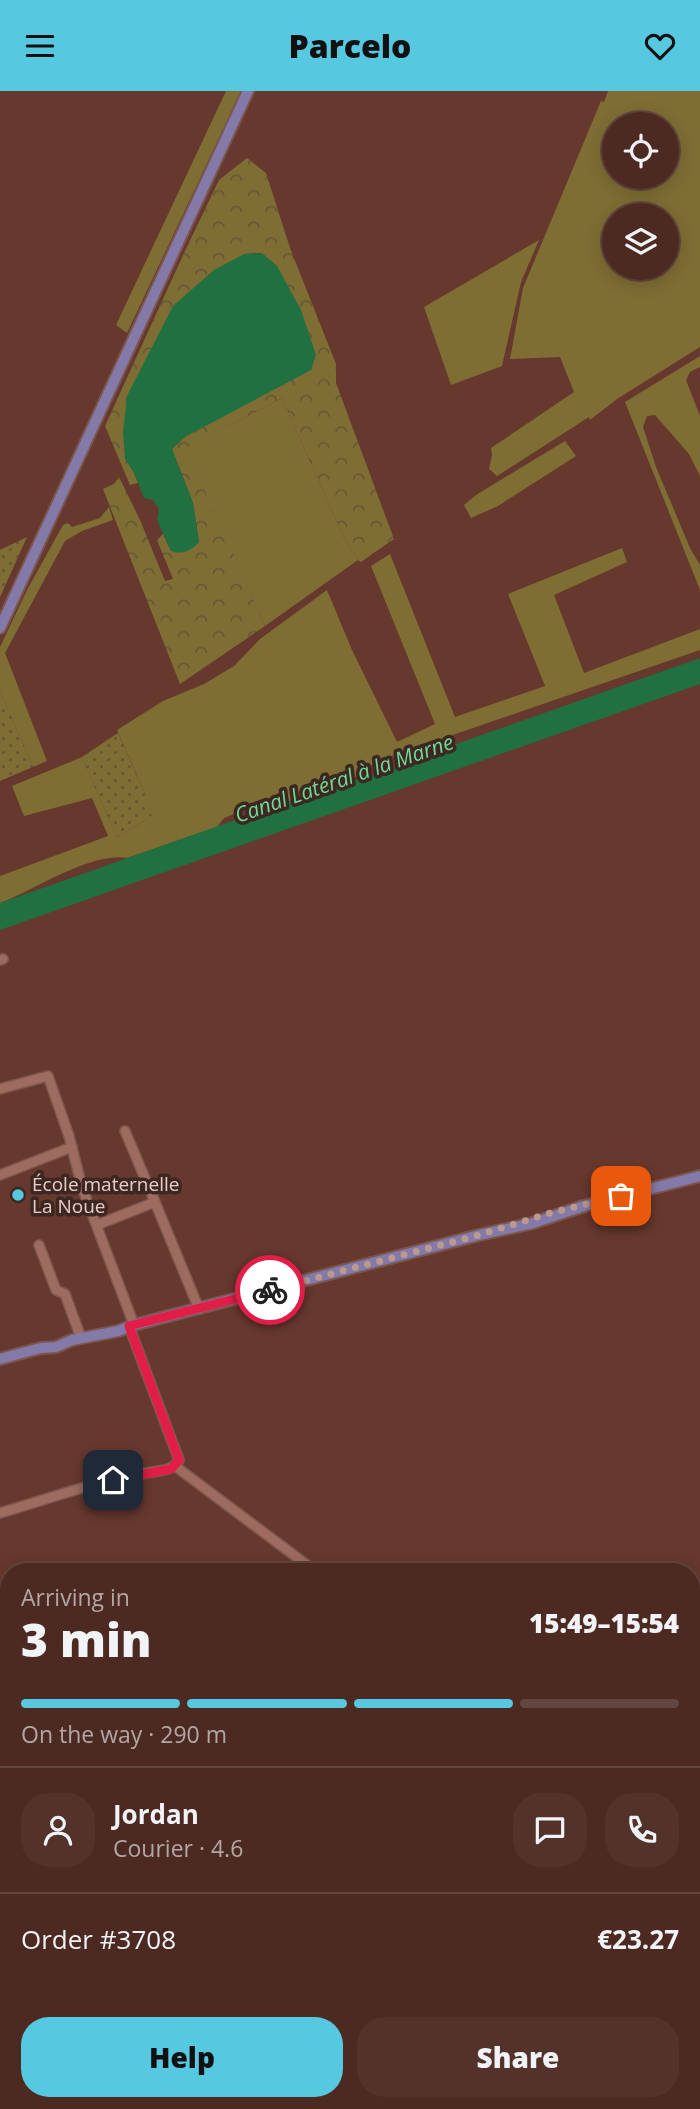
<!DOCTYPE html>
<meta charset="utf-8">
<style>
:root{--surface:#4c2a22;--page:#53322a;--text:#f1f3f6;--muted:#b2a7a5;--line:#634640;--accent:#56c9e1}
body{margin:0;font-family:"Open Sans",sans-serif;background:var(--page);color:var(--text);height:100vh;display:flex;flex-direction:column;font-size:26px;white-space:nowrap}
*{box-sizing:border-box;margin:0}
p{font-size:23px;color:var(--muted)}
.icon{flex:none;width:38px;height:38px;fill:none;stroke:currentColor;stroke-width:2;stroke-linecap:round;stroke-linejoin:round}
.map{position:relative;flex:1;overflow:hidden}
.panel{position:absolute;left:0px;top:1472px;width:700px;height:548px;display:flex;flex-direction:column;background:var(--surface);border-radius:28px 28px 0 0;box-shadow:0 4px 18px #0003,0 0 0 2px var(--line)}
.panel>*{flex:none}
.fabs{position:absolute;left:602px;top:21px;display:grid;gap:14px}
.fabs a{display:grid;place-items:center;width:77px;height:77px;border-radius:50%;background:var(--surface);box-shadow:0 4px 18px #0003,0 0 0 2px var(--line);font-size:35px}
.pin{position:absolute;display:grid;place-items:center;width:60px;height:60px;color:#fff;margin:-30px;border-radius:14px;box-shadow:0 4px 10px #0006}
.courier{position:absolute;display:grid;place-items:center;width:70px;height:70px;margin:-35px;border:5px solid #e11d48;border-radius:50%;background:#fff;color:#222;box-shadow:0 2px 9px #0007}
.summary em{font-style:normal;font-weight:800}
.summary div{display:flex;flex-direction:column-reverse}
.summary{display:flex;align-items:center;justify-content:space-between;height:119px;padding:0 21px}
h1{font-size:46px;font-weight:800;line-height:52px}
.bar{display:grid;grid-template-columns:repeat(4,1fr);gap:10px 7px;align-content:center;height:84px;padding:0 21px}
.bar i{height:9px;border-radius:5px;background:var(--line)}
.bar .active{background:var(--accent)}
.bar p{grid-column:span 4}
.line{display:flex;align-items:center;gap:18px;padding:0 21px;border-top:2px solid var(--line)}
.line div{flex:1}
.round{display:grid;place-items:center;flex:none;width:74px;height:74px;border-radius:28px;background:var(--page)}
.cta{display:flex;gap:14px;margin-top:auto;padding:14px 21px}
.cta a{flex:1;height:80px;border-radius:28px;background:var(--accent);color:#111;font-size:28px;font-weight:800;line-height:80px;text-align:center}
.cta a+a{background:var(--page);color:var(--text)}
header{display:flex;justify-content:space-between;align-items:center;height:91px;padding:0 21px;background:var(--accent);color:#111;font-size:32px;font-weight:800}
.map>svg:first-child{display:block}
.green{fill:#7e6e34;fill-rule:evenodd}
.forest{fill:url(#forest-crowns)}
.garden{fill:url(#garden-dots)}
.water{fill:#217041}
.lines{fill:none;stroke-linecap:round;stroke-linejoin:round}
.minor-casing{stroke:#7c564d;stroke-width:12}
.major-casing{stroke:#7c564d;stroke-width:14}
.minor{stroke:#9d6b5f;stroke-width:9}
.major{stroke:#837aa9;stroke-width:10}
.done{stroke:#bb9890;stroke-width:7;stroke-dasharray:0 12.6}
.route{stroke:#e11d48;stroke-width:9}
.poi-dot{fill:#56c9e1;stroke:#3c2722;stroke-width:2.5}
.labels{text-anchor:middle;dominant-baseline:central;stroke-width:7;stroke-linejoin:round;paint-order:stroke}
.poi-label{font-size:19px;fill:#e9ccc5;stroke:#3c2722;text-anchor:start}
.water-label{font-size:21px;font-style:italic;fill:#72d995;stroke:#3c2722}
</style>
<header><svg class="icon" aria-label="menu" viewBox="0 0 24 24"><path d="M4 6h16M4 12h16M4 18h16"/></svg>Parcelo<svg class="icon" aria-label="heart" viewBox="0 0 24 24"><path d="M12 20l-8-8c-3-5 5-10 8-4 3-6 11-1 8 4z"/></svg></header>
<div class="map">
<svg width="700" height="2018" viewBox="0 0 700 2018">
<defs>
<pattern id="forest-crowns" width="20" height="18" patternUnits="userSpaceOnUse" patternTransform="scale(1.75)"><rect width="20" height="18" fill="#7e6e34"/><path d="M2 6a3 3 0 1 1 6 0M12 15a3 3 0 1 1 6 0" fill="none" stroke="#655837"/></pattern>
<pattern id="garden-dots" width="8" height="8" patternUnits="userSpaceOnUse" patternTransform="scale(1.75)"><rect width="8" height="8" fill="#7e6e34"/><path d="M2 2h.1M6 6h.1" fill="none" stroke="#655837" stroke-width="1.8" stroke-linecap="round"/></pattern>
</defs>
<rect width="100%" height="100%" fill="#66382e"/>
<!-- green -->
<g class="green">
<polygon points="226,0 241,0 127,242 116,234"/>
<path d="M 608,0 L 700,0 L 700,256 L 617,308 L 590,329 L 589,326 L 497,385 L 489,378 L 492,364 L 491,357 L 574,301 L 560,266 L 510,268 L 523,197 L 601,10 L 604,11 ZM 614,33 L 667,33 L 667,86 L 614,86 ZM 614,124 L 667,124 L 667,177 L 614,177 Z"/>
<polygon points="539,149 521,191 502,275 451,294 424,216"/>
<polygon points="700,265 700,276 690,281 686,289 700,325 700,385 689,363 655,324 647,325 643,336 656,376 690,457 700,474 700,499 625,311"/>
<polygon points="282,307 344,447 358,469 265,535 185,357"/>
<polygon points="565,350 576,365 498,415 471,427 464,414 476,404"/>
<polygon points="109,416 113,429 82,440 65,450 5,562 47,670 33,676 0,600 0,556 28,497 63,434 68,432 72,436 100,427"/>
<path d="M 622,457 L 627,471 L 554,504 L 584,582 L 700,538 L 700,559 L 377,670 L 350,690 L 266,718 L 264,711 L 224,727 L 217,736 L 127,767 C 90,761 35,799 0,812 L 0,785 L 108,745 L 92,707 L 24,725 L 12,695 L 82,666 L 117,746 L 146,729 L 145,702 L 117,639 L 163,610 L 204,593 L 234,575 L 260,548 L 327,499 L 352,559 L 397,651 L 435,633 L 371,475 L 390,463 L 455,626 L 545,595 L 508,503 Z"/>
</g>
<!-- forest -->
<polygon class="forest" points="247,67 266,82 290,157 336,273 336,292 394,448 361,471 358,469 344,447 282,307 186,357 265,535 180,593 103,398 114,393 119,386 140,429 165,490 173,488 157,449 163,443 171,460 199,451 193,412 172,358 185,346 277,175 261,162 244,163 134,382 138,392 130,394 105,335 184,162 219,89"/>
<!-- garden -->
<g class="garden">
<polygon points="27,446 0,506 0,459"/>
<polygon points="0,600 33,676 0,690"/>
<polygon points="118,642 145,702 152,724 146,729 117,746 82,666"/>
</g>
<!-- water -->
<g class="water">
<path d="M 262,162 L 277,175 L 301,219 L 316,264 L 311,279 L 185,346 L 172,358 L 193,412 L 199,451 C 191,460 183,464 171,460 L 157,429 L 159,418 L 153,409 L 144,407 L 134,382 L 125,368 L 123,342 L 127,305 L 173,215 L 214,179 L 244,163 Z"/>
<polygon points="700,567 700,593 0,839 0,812 318,700 404,675 436,660"/>
</g>
<g class="lines">
<defs>
<g id="minor">
<polyline points="0,869 3,868"/>
<polyline points="0,998 48,985 69,1045 82,1096 134,1234"/>
<polyline points="125,1040 155,1111"/>
<polyline points="0,1084 72,1056"/>
<polyline points="97,1134 155,1111 199,1218"/>
<polyline points="39,1154 56,1199 65,1203 81,1247"/>
<polyline points="175,1375 315,1480"/>
<path d="M 0,1422 C 48,1408 97,1390 146,1382 C 158,1379 173,1381 179,1369 L 129,1235"/>
<polyline points="691,1533 700,1530"/>
<polyline points="0,1670 9,1672"/>
<polyline points="576,2011 582,2018"/>
</g>
<g id="major">
<polyline points="0,537 248,0"/>
<polyline points="580,1116 700,1085"/>
<polyline points="0,1268 41,1257 56,1256 72,1249 118,1240 134,1234 479,1144 533,1132 584,1115"/>
</g>
</defs>
<!-- minor casing -->
<use href="#minor" class="minor-casing"/>
<!-- major casing -->
<use href="#major" class="major-casing"/>
<!-- minor -->
<use href="#minor" class="minor"/>
<!-- major -->
<use href="#major" class="major"/>
</g>
<g class="lines">
<!-- done -->
<polyline class="done" points="270,1199 479,1144 550,1122 621,1105"/>
<!-- route -->
<polyline class="route" points="113,1389 171,1378 179,1369 129,1235 270,1199"/>
</g>
<!-- markers -->
<circle class="poi-dot" cx="18" cy="1104" r="7"/>
<g class="labels">
<!-- poi labels -->
<g class="poi-label">
<text x="32" y="1093">École maternelle<tspan x="32" dy="22">La Noue</tspan></text>
</g>
<!-- water labels -->
<g class="water-label">
<text transform="translate(344 687) rotate(-19)">Canal Latéral à la Marne</text>
</g>
</g>
</svg>
<div class="fabs">
<a><svg class="icon" aria-label="locate" viewBox="0 0 24 24"><circle cx="12" cy="12" r="6"/><path d="M12 2v4M12 18v4M2 12h4M18 12h4"/></svg></a>
<a><svg class="icon" aria-label="layers" viewBox="0 0 24 24"><path d="M12 4l9 5-9 5-9-5zM3 14l9 5 9-5"/></svg></a>
</div>
<div class="pin" style="left:621px;top:1105px;background:#ea580c"><svg class="icon" aria-label="bag" viewBox="0 0 24 24"><path d="M5 8h14l-1 12H6zM9 8a3 3 0 0 1 6 0"/></svg></div>
<div class="pin" style="left:113px;top:1389px;background:#1f2937"><svg class="icon" aria-label="home" viewBox="0 0 24 24"><path d="M3 11l9-7 9 7M6 9v11h12V9"/></svg></div>
<div class="courier" style="left:270px;top:1199px"><svg class="icon" aria-label="bike" viewBox="0 0 24 24"><circle cx="6" cy="16" r="4"/><circle cx="18" cy="16" r="4"/><path d="M6 16l4-8h5l3 8M10 8l3 8H6M13 5h3"/></svg></div>
<section class="panel">
<div class="summary"><div><h1>3 min</h1><p>Arriving in</p></div><em>15:49–15:54</em></div>
<div class="bar"><i class="active"></i><i class="active"></i><i class="active"></i><i></i><p>On the way · 290 m</p></div>
<div class="line" style="height:126px"><a class="round"><svg class="icon" aria-label="person" viewBox="0 0 24 24"><circle cx="12" cy="8" r="4"/><path d="M4 21q1-7 8-7t8 7"/></svg></a><div><b>Jordan</b><p>Courier · 4.6</p></div><a class="round"><svg class="icon" aria-label="chat" viewBox="0 0 24 24"><path d="M4 5h16v11H9l-5 4z"/></svg></a><a class="round"><svg class="icon" aria-label="phone" viewBox="0 0 24 24"><path d="M5 4h4l2 5-3 2q2 4 5 5l2-3 5 2v4C11 20 4 13 5 4z"/></svg></a></div>
<div class="line" style="height:91px"><div>Order #3708</div><b>€23.27</b></div>
<div class="cta"><a>Help</a><a>Share</a></div>
</section>
</div>
